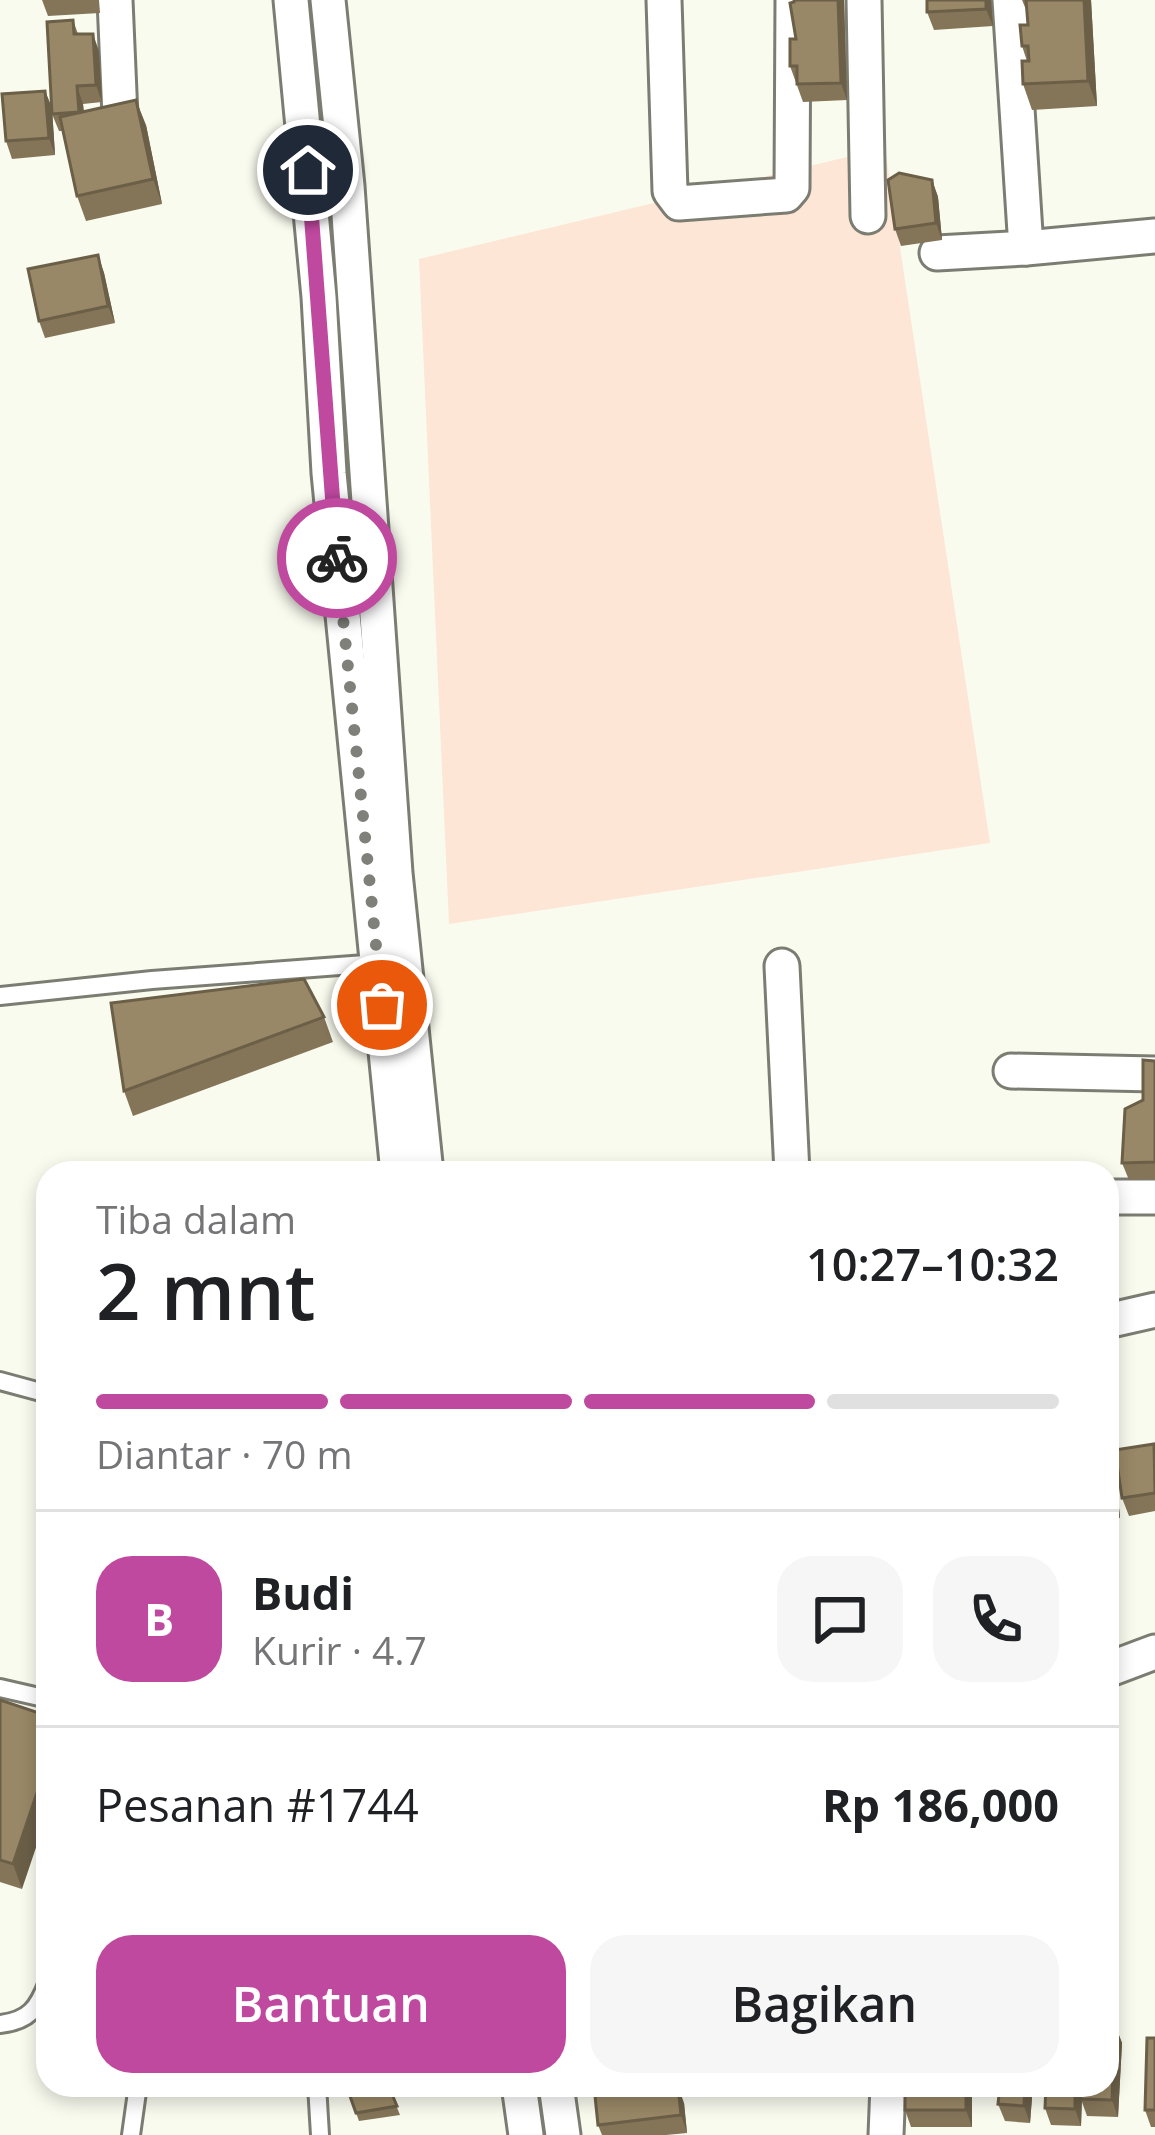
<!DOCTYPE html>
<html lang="id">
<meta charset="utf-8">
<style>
:root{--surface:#fff;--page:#f6f6f6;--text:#202124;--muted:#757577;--line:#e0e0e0;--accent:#c049a0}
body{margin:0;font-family:"Open Sans",sans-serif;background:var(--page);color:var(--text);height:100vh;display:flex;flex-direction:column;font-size:45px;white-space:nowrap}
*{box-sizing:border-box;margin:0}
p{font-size:39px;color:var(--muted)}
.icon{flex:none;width:66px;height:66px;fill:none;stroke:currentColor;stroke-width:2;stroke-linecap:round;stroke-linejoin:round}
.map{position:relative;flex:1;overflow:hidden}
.details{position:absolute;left:36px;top:1161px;width:1083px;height:936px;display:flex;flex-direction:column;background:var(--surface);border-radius:36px;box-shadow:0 6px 18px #0003}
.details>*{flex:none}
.pin{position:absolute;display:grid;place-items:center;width:102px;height:102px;color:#fff;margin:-51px;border:6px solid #fff;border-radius:50%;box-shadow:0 3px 12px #0007}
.courier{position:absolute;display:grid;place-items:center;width:120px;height:120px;margin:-60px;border:9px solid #c049a0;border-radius:50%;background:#fff;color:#222;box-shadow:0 3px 15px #0007}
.headline em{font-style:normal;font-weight:600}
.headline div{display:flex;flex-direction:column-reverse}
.headline{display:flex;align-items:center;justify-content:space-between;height:204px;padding:0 60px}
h1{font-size:78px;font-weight:600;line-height:90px}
.bar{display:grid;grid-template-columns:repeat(4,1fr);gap:18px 12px;align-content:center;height:144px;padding:0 60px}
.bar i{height:15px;border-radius:9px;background:var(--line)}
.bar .current{background:var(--accent)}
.bar p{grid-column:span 4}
.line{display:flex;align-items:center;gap:30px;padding:0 60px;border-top:3px solid var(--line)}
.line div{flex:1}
.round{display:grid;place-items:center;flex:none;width:126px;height:126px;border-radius:36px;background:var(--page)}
.primary-button{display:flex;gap:24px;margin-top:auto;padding:24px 60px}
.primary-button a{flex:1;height:138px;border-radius:36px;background:var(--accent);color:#fff;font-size:48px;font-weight:600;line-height:138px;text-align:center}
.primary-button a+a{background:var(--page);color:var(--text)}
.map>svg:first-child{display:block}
.green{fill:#fde6d6}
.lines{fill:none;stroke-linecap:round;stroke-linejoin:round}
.service-casing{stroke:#7c7d72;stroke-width:22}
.minor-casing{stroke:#7c7d72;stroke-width:39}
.service{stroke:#fff;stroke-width:16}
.minor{stroke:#fff;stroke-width:33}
.wall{fill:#847559}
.shaded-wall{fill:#6b5f48}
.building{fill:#998867;stroke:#6b5f48;stroke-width:3}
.done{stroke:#7f8079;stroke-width:12;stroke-dasharray:0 21.6}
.route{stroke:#c049a0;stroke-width:15}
</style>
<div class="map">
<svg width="1155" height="2135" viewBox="0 0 1155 2135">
<rect width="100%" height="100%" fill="#fafbef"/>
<!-- green -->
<polygon class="green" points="885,148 990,843 449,924 419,259"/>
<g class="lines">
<defs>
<g id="service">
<polyline points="0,996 152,980 379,963"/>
<polyline points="0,1381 48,1394"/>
<polyline points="0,1688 48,1699"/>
<path d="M 0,2024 C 29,2021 38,2008 48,1982"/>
<polyline points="317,2085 320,2135"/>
<polyline points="131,2135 138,2085"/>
</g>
<g id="minor">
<polyline points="115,0 120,116"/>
<polyline points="291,0 319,297 329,473 398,1173"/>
<polyline points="328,0 347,186 395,873 426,1173"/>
<polyline points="664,0 670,191 679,203 786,195 792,188 793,0"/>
<polyline points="864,0 868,216"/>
<polyline points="1010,0 1026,248 1155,236"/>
<polyline points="937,253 1026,248"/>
<polyline points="782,966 792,1173"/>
<polyline points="1011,1071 1155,1074"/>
<polyline points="1107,1197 1155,1197"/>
<polyline points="1107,1321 1155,1310"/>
<polyline points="1107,1670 1155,1652"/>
<polyline points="519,2085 526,2135"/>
<polyline points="556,2085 563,2135"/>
<polyline points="886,2135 888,2085"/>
</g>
</defs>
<!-- service casing -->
<use href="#service" class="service-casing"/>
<!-- minor casing -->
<use href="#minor" class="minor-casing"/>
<!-- service -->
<use href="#service" class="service"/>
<!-- minor -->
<use href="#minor" class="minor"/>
</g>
<!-- wall -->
<g class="wall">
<polygon points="42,0 99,0 100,13 48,16"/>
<polygon points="794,0 844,0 847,100 803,102 790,66 796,39"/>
<polygon points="927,0 991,0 993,26 934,30 927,12"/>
<polygon points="1022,0 1091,0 1097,106 1032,110 1023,84 1027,61 1022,46 1028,25 1027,12"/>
<polygon points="73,20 78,34 99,51 102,102 83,104 84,112 146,125 162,204 86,221 77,196 63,131 59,131 52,114"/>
<polygon points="45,91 52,108 55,155 12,159 6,141"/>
<polygon points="932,180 938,197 942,240 901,246 895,229"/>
<polygon points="98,255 104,273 115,323 45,338 39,321"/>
<polygon points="324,1017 333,1042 133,1116 124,1091"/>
<polygon points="1155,1061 1155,1179 1129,1180 1122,1163"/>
<polygon points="1107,1440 1114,1457 1120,1518 1107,1519"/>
<polygon points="1155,1448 1155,1511 1129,1516 1122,1498"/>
<polygon points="0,1700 22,1889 0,1882"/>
<polygon points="1115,2025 1122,2043 1118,2117 1087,2116 1082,2102 1081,2126 1051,2125 1045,2108"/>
<polygon points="1155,2038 1155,2127 1151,2127 1145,2110"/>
<polygon points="346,2085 388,2085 400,2115 359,2121"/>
<polygon points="905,2085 972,2085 972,2127 911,2127 905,2110"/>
<polygon points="1000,2085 1033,2085 1030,2123 1005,2121 998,2104"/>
<polygon points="684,2103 687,2133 666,2135 602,2135 598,2125"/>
</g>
<!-- shaded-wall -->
<g class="shaded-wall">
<polygon points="838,0 844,0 847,100 841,83"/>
<polygon points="986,0 991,0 993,26 986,9"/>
<polygon points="1084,0 1091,0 1097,106 1088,81"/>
<polygon points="93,34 99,51 102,102 96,85"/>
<polygon points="77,86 83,104 85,129 79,112"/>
<polygon points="45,91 52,108 55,155 49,138"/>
<polygon points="136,100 146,125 162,204 153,179"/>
<polygon points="932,180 938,197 942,240 936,223"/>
<polygon points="98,255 104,273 115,323 108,306"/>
<polygon points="1108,1440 1114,1457 1120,1518 1113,1500"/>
<polygon points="48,1760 48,1812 22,1889 13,1864"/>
<polygon points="1115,2025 1122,2043 1118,2117 1112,2100"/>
<polygon points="966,2085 972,2085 972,2127 966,2110"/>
<polygon points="1025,2085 1033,2085 1030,2123 1024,2106"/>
<polygon points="1075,2085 1082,2085 1081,2126 1075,2109"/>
<polygon points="678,2086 684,2103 687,2133 681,2115"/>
</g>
<!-- building -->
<g class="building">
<polygon points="794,0 838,0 841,83 797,84 797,66 790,66 790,39 796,39 790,3 794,2"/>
<polygon points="927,0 986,0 986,9 927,12"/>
<polygon points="1026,0 1084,0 1088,81 1023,84 1022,61 1029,61 1028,46 1022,46 1020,25 1028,25"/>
<polygon points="73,20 74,34 93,34 96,85 77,86 79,112 52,114 47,22"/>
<polygon points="45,91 49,138 6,141 2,94"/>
<polygon points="136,100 153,179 77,196 60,117"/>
<polygon points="899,173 932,180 936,223 895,229 888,180"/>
<polygon points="98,255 108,306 39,321 28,269"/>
<polygon points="304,979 324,1017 124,1091 111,1003"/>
<polygon points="1143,1060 1155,1061 1155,1162 1122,1163 1125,1109 1143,1100"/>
<polygon points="1107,1440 1113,1500 1107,1501"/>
<polygon points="1154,1444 1155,1493 1122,1498 1115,1450"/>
<polygon points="0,1700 48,1716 48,1760 13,1864 0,1860"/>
<polygon points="1107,2025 1115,2025 1112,2100 1081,2099 1081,2085 1107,2085"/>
<polygon points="1147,2038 1155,2038 1155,2110 1145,2110"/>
<polygon points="346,2085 388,2085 397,2106 356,2113"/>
<rect x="905" y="2085" width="61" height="25"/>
<polygon points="1000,2085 1025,2085 1024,2106 998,2104"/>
<polygon points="1046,2085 1075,2085 1075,2109 1045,2108"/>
<polygon points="678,2086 681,2115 598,2125 595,2096"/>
</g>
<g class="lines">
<!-- done -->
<polyline class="done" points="337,558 382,1005"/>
<!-- route -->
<polyline class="route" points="308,170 337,558"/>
</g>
</svg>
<div class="pin" style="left:382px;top:1005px;background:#ea580c"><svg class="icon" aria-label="bag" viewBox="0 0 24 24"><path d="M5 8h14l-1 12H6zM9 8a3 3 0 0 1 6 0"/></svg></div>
<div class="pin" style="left:308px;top:170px;background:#1f2937"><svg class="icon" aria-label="home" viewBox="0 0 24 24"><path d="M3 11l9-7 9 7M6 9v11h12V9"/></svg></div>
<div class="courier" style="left:337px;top:558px"><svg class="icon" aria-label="bike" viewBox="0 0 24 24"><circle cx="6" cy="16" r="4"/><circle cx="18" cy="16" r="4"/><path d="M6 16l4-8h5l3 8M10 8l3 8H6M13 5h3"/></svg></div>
<section class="details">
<div class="headline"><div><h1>2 mnt</h1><p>Tiba dalam</p></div><em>10:27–10:32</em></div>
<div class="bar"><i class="current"></i><i class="current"></i><i class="current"></i><i></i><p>Diantar · 70 m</p></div>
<div class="line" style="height:216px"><b class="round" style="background:var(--accent);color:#fff">B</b><div><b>Budi</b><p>Kurir · 4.7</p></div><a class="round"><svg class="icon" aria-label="chat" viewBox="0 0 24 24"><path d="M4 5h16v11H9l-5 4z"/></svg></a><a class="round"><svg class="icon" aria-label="phone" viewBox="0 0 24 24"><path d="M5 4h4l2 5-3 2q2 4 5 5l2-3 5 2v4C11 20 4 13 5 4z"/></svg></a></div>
<div class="line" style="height:156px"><div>Pesanan #1744</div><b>Rp 186,000</b></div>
<div class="primary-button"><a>Bantuan</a><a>Bagikan</a></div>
</section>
</div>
